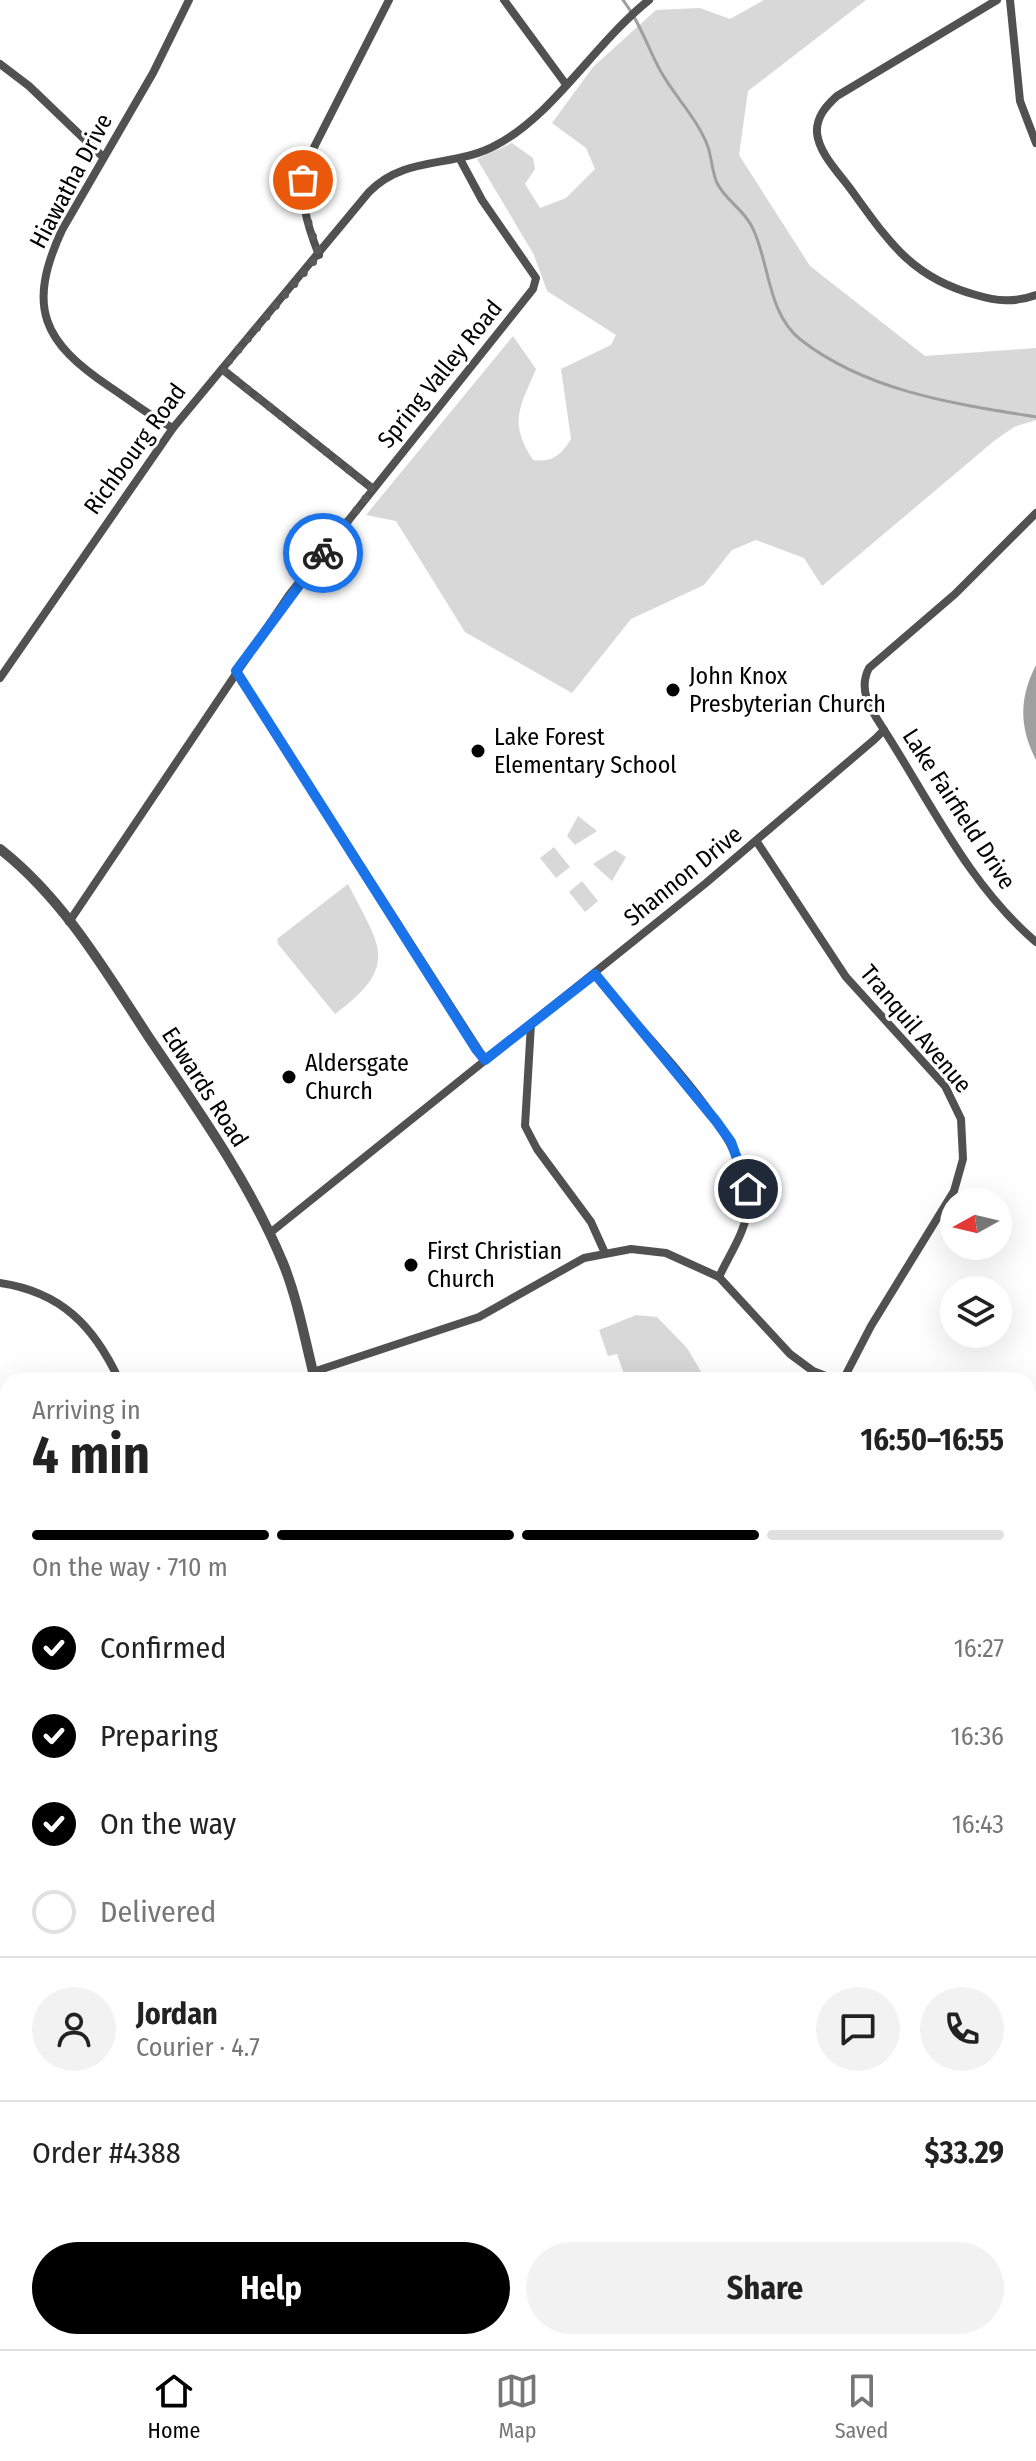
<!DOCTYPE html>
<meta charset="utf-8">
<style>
:root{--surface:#fff;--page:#f2f2f2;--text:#222;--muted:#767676;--line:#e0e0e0;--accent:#000}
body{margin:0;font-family:"Fira Sans Condensed",sans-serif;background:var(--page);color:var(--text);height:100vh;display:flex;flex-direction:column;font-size:30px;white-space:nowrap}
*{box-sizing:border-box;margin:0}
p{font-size:26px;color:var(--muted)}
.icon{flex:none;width:44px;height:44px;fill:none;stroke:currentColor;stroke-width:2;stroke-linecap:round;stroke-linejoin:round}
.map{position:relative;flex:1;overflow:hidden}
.drawer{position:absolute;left:0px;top:1372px;width:1036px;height:978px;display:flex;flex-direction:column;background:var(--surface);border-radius:24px 24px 0 0;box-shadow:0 8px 32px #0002}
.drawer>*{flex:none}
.needle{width:52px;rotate:262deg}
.tools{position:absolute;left:940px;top:1188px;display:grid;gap:16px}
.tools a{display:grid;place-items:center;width:72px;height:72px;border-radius:50%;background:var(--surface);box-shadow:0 8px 32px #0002;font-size:40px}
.pin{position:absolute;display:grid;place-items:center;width:68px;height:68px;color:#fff;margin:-34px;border:4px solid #fff;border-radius:50%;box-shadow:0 2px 8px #0007}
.courier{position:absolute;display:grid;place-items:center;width:80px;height:80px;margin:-40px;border:6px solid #1a73e8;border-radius:50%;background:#fff;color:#222;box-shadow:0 2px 10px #0007}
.head em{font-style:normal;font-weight:700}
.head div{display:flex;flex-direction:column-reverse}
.head{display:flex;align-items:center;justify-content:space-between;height:136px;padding:0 32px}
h1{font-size:52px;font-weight:700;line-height:60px}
.bar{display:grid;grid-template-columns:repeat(4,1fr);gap:12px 8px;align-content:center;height:96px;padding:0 32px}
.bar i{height:10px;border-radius:6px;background:var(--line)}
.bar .on{background:var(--accent)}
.bar p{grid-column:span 4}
.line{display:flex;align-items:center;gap:20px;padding:0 32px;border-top:2px solid var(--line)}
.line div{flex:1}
.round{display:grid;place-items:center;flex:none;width:84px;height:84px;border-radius:42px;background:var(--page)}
ol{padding:0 32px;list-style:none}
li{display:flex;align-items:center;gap:24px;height:88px}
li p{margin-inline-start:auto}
li .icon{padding:8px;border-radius:50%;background:var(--accent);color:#fff;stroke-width:4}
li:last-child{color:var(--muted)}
li i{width:44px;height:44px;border:4px solid var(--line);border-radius:50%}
.action{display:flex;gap:16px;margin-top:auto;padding:16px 32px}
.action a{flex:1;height:92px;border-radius:48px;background:var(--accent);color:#fff;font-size:32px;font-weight:700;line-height:92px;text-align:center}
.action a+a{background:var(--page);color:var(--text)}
.menu{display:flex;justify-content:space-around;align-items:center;height:112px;border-top:2px solid var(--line);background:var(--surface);font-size:22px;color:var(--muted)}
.menu a{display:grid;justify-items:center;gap:4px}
.menu .on{color:var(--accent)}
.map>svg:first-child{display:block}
.green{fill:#d8d8d8}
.water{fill:#9f9f9f}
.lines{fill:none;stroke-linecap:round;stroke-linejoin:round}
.stream{stroke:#9f9f9f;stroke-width:3}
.primary-casing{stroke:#dbdbdb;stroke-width:15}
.minor{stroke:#515151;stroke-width:8}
.tertiary{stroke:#515151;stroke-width:10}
.primary{stroke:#000;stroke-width:12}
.done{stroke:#595959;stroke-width:8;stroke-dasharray:0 14.4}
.route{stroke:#1a73e8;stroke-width:10}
.poi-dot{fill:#000;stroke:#fff;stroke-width:3}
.labels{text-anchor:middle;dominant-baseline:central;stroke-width:6;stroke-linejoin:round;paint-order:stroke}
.street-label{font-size:24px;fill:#000;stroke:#fff}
.poi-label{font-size:24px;fill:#000;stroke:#fff;text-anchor:start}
</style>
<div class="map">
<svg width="1036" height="2349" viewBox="0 0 1036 2349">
<rect width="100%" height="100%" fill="#fff"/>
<!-- green -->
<g class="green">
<path d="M 764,0 L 866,0 L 748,91 L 739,155 L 810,266 L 925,356 L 1036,348 L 1036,420 L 1014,427 L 994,441 L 822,586 L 804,558 L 756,540 L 732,550 L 704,585 L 631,619 L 572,693 L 465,632 L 396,521 L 366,515 L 513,336 L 536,369 C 520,407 508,422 533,460 C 552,463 561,455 571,439 L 561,369 L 611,345 L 616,335 L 547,291 L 534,255 L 477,159 L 512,143 L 533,158 L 535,169 L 525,184 L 540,208 L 566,198 L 595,169 L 586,148 L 552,123 L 593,67 L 656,10 L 700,8 L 730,19 Z"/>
<polygon points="578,816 597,831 575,845 567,836"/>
<polygon points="554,847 570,867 556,878 540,858"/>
<polygon points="615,850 626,857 612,881 593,864"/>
<polygon points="582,881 598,901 585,912 569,892"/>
<path d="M 348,884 C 380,947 401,965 335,1014 L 278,944 L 277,939 Z"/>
<polygon points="636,1315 657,1317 687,1348 706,1380 626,1380 617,1354 608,1356 599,1330"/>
<polygon points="724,2342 835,2342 838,2349 729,2349"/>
</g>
<!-- water -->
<path class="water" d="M 1036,665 L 1036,760 C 1019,727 1019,698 1036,665 Z"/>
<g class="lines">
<!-- stream -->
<g class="stream">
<path d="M 623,0 C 640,22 647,46 660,70 C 674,96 698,119 708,147 C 712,159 712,172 717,183 C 726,201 746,211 754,231 C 770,267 768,314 801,340 C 868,392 956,404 1036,417"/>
<polyline points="1028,1415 1036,1409"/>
<polyline points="774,2349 776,2342"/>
</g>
<defs>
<g id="primary">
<polyline points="0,2190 8,2195"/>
<polyline points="205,2342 215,2349"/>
<polyline points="239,2342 249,2349"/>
</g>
</defs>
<!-- primary casing -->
<use href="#primary" class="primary-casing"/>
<!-- minor -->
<g class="minor">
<polyline points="504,0 565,83"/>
<path d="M 997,0 L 837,96 C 826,106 816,117 817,133 C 819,154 840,174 852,191 C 889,242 912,278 976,295 C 996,301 1015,303 1036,295"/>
<polyline points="1010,0 1020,101 1036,143"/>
<polyline points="0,64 29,86 103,157"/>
<path d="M 319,255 C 307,225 298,196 306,163 L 389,0"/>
<polyline points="222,369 373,489"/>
<path d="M 173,428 C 151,417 131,401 110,387 C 43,342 26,308 62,230 L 153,73 L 189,0"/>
<polyline points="236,671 485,1060"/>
<path d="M 0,678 L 173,428 L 369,192 C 406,154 455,169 498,144 C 554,114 596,42 649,0"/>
<path d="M 884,730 C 931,803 969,885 1036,942"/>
<polyline points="757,842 846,977 945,1086 961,1119 963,1159 954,1191 871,1326 843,1380"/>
<polyline points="69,922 289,595 533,289 536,278 482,200 461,161"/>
<path d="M 595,974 C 636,1030 752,1134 748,1204 C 747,1230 730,1253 719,1277"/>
<polyline points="531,1024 525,1126 537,1149 591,1222 605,1253"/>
<path d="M 270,1233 L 706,883 L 875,739 L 884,730 C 872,711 857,691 869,668 L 955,594 L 1036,513"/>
<path d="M 0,1283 C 61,1292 94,1326 119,1380"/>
<polyline points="313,1372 479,1317 584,1258 631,1249 666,1253 719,1277 790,1354 813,1371 836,1380"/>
<polyline points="0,1473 8,1493"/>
<polyline points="0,1553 8,1551"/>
<polyline points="1028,1747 1036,1742"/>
<polyline points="0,1778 8,1774"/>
<polyline points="1028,1897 1036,1902"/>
<polyline points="884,2342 886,2349"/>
<polyline points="91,2349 97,2342"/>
</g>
<!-- tertiary -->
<g class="tertiary">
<path d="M 0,849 C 64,899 106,972 150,1039 C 198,1110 250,1183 283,1263 C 298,1300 305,1341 315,1380"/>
<polyline points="1028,2084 1036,2092"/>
</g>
<!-- primary -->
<use href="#primary" class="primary"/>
</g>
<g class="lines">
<!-- done -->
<polyline class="done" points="303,180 305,212 319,255 222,369 373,489 323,553"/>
<!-- route -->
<polyline class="route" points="323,553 236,671 476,1049 485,1060 595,974 716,1121 731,1142 748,1189"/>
</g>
<!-- markers -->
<g class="poi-dot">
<circle cx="673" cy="690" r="8"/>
<circle cx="478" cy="751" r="8"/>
<circle cx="289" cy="1077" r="8"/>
<circle cx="411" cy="1265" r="8"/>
</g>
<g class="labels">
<!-- street labels -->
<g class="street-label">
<text transform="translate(71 181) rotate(-62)">Hiawatha Drive</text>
<text transform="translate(440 374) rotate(-51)">Spring Valley Road</text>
<text transform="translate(135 449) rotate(-54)">Richbourg Road</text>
<text transform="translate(959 809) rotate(57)">Lake Fairfield Drive</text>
<text transform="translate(683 876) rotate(-39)">Shannon Drive</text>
<text transform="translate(916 1029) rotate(50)">Tranquil Avenue</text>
<text transform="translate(205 1087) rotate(57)">Edwards Road</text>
</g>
<!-- poi labels -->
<g class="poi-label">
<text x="689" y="676">John Knox<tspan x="689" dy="28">Presbyterian Church</tspan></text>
<text x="494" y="737">Lake Forest<tspan x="494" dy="28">Elementary School</tspan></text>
<text x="305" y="1063">Aldersgate<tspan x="305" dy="28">Church</tspan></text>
<text x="427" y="1251">First Christian<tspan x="427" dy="28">Church</tspan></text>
</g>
</g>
</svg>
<div class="tools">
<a><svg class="needle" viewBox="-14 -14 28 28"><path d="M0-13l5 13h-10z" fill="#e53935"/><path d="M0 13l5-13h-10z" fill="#767676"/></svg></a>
<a><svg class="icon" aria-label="layers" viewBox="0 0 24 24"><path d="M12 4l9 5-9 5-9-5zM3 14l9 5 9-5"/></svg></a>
</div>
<div class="pin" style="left:303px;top:180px;background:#ea580c"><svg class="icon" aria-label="bag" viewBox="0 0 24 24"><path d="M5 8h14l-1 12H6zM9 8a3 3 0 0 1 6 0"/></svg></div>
<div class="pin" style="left:748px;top:1189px;background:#1f2937"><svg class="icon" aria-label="home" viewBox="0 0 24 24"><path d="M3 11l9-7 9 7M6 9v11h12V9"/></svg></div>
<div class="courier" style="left:323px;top:553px"><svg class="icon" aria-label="bike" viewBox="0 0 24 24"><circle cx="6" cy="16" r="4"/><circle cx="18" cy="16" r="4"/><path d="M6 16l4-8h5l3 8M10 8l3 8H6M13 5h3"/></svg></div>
<section class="drawer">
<div class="head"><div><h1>4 min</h1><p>Arriving in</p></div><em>16:50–16:55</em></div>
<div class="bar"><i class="on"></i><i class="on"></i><i class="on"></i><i></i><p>On the way · 710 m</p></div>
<ol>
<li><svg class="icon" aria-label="check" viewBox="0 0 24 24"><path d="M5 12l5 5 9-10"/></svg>Confirmed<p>16:27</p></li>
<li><svg class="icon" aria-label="check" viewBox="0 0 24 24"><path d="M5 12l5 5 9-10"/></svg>Preparing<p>16:36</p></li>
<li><svg class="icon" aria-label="check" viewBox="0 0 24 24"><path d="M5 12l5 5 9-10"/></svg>On the way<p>16:43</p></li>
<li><i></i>Delivered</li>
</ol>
<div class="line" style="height:144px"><a class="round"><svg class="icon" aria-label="person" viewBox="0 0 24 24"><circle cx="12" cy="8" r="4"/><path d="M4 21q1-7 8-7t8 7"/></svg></a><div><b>Jordan</b><p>Courier · 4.7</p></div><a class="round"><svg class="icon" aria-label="chat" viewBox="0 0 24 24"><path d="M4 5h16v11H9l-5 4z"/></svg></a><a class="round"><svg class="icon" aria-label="phone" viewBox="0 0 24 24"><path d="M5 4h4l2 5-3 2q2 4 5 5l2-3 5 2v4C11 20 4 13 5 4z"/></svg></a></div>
<div class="line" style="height:104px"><div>Order #4388</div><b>$33.29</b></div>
<div class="action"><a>Help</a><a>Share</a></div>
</section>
</div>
<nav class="menu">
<a class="on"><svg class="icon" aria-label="home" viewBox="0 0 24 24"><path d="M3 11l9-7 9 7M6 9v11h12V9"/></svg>Home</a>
<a><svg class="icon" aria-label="map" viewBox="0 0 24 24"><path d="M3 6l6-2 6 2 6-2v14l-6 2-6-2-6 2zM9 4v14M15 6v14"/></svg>Map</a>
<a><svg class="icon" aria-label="saved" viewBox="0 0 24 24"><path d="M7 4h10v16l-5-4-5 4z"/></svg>Saved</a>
</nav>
